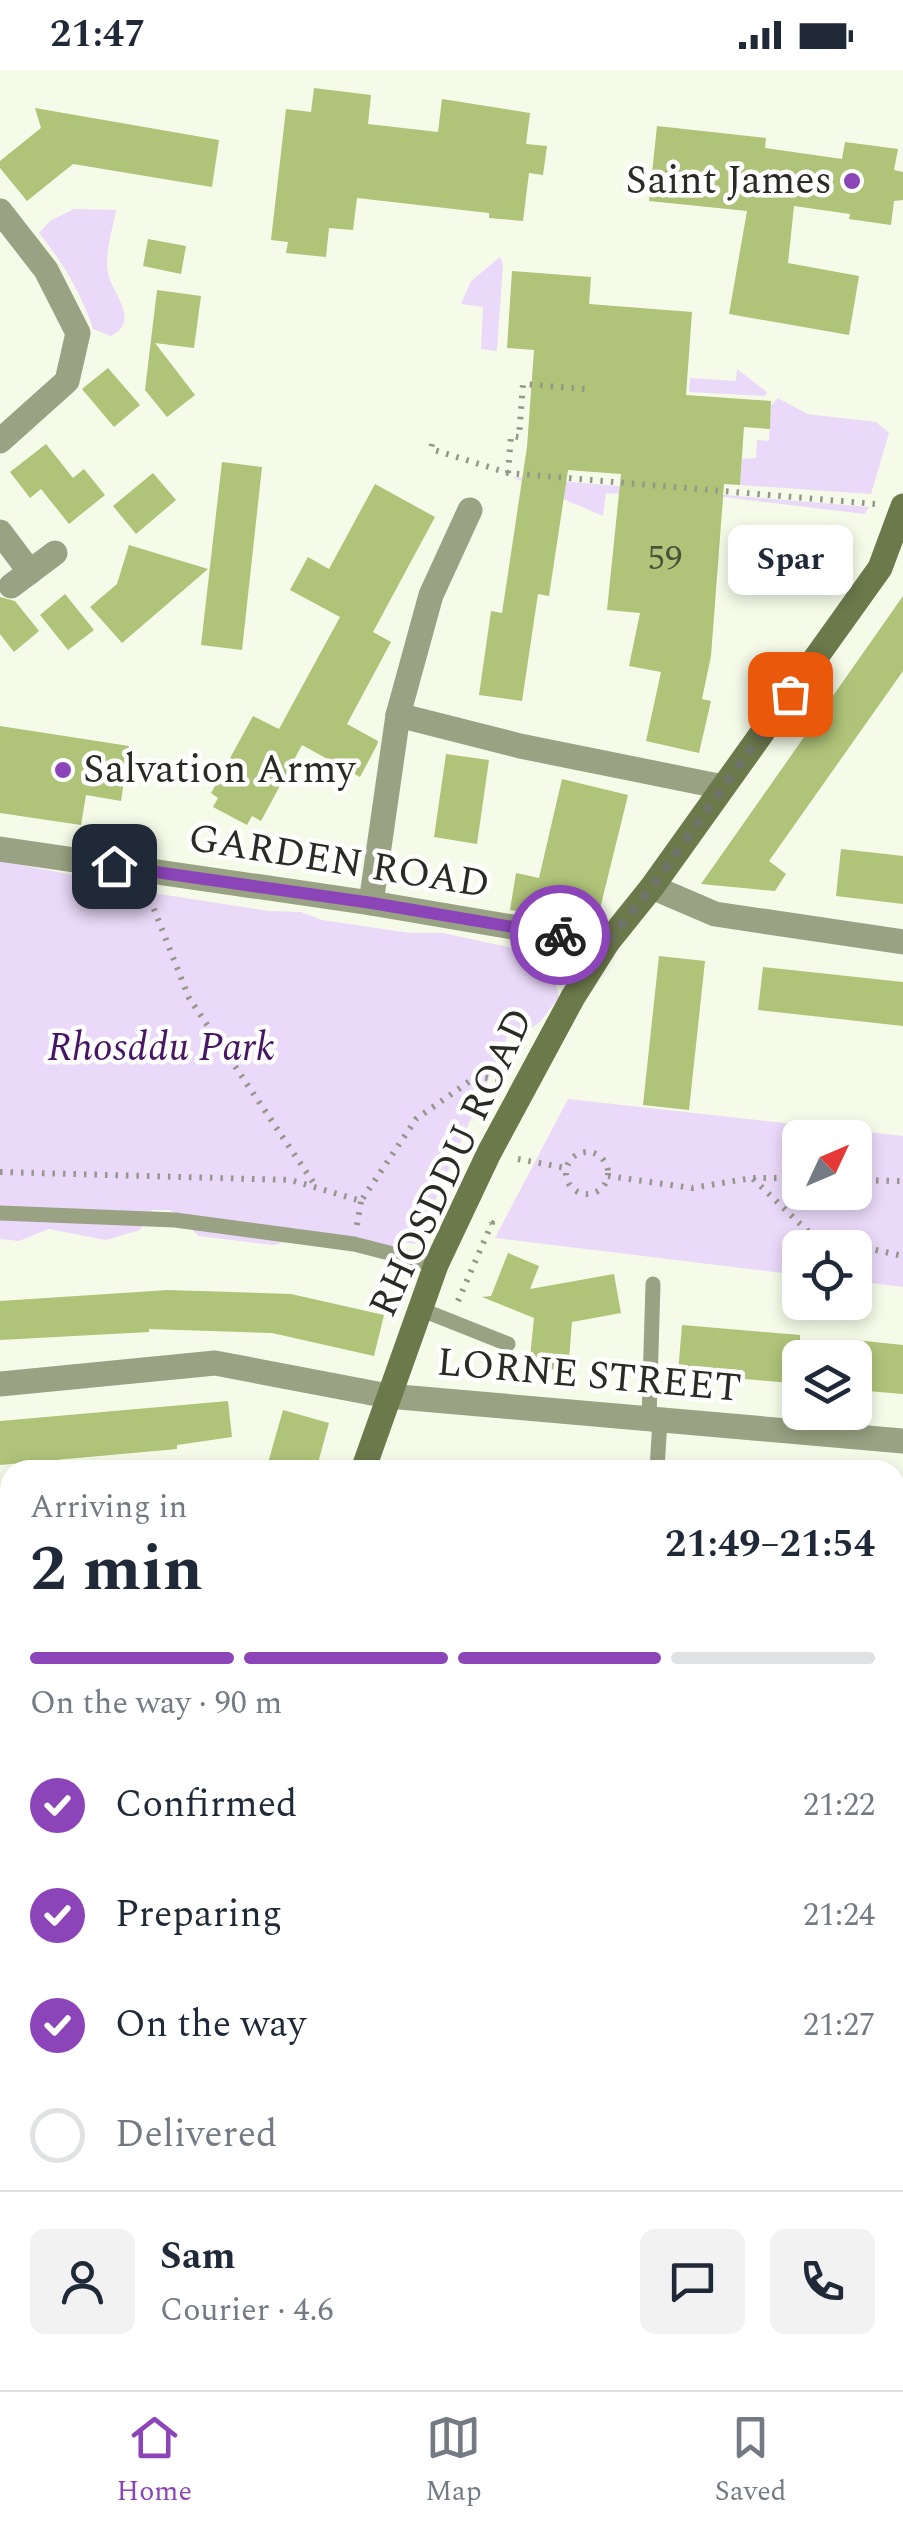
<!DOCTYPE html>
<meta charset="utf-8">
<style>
:root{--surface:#fff;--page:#f2f2f3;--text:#1f2937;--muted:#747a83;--line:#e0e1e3;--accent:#8b45b9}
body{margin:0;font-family:Spectral,serif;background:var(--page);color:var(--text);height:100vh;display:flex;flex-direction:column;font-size:38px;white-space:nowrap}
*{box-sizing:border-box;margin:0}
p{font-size:32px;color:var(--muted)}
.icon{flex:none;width:55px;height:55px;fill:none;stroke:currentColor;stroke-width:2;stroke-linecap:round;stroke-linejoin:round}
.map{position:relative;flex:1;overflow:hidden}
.side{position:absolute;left:0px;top:1390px;width:905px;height:930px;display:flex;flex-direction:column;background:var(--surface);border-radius:30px 30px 0 0;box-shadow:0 5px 15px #0003}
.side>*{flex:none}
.needle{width:65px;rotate:46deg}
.tools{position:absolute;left:782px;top:1050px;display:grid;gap:20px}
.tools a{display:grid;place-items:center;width:90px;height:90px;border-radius:15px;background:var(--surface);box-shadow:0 5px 15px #0003;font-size:50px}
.pin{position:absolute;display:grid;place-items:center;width:85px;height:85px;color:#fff;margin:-42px;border-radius:20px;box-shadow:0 5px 15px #0006}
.courier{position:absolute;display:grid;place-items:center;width:100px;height:100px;margin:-50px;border:8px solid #8b45b9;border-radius:50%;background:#fff;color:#222;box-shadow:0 2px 12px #0007}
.bubble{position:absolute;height:70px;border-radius:15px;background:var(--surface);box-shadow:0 5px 15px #0003;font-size:32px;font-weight:700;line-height:70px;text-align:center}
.headline em{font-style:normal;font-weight:700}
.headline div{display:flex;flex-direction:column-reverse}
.headline{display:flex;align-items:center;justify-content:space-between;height:170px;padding:0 30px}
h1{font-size:65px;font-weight:700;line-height:75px}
.bar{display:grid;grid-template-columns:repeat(4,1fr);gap:15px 10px;align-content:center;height:120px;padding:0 30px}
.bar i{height:12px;border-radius:8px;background:var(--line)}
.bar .selected{background:var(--accent)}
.bar p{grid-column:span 4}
.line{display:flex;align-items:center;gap:25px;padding:0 30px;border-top:2px solid var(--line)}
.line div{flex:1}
.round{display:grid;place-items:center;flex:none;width:105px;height:105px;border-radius:15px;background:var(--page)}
ol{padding:0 30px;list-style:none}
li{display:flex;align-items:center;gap:30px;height:110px}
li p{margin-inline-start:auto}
li .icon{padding:10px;border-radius:50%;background:var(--accent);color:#fff;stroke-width:4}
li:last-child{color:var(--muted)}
li i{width:55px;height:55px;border:5px solid var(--line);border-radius:50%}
.status{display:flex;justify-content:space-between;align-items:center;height:70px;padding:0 50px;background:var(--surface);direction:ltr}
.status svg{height:28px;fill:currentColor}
.dock{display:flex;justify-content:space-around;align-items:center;height:140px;border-top:2px solid var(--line);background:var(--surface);font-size:28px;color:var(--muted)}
.dock a{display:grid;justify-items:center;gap:5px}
.dock .selected{color:var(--accent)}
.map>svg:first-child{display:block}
.built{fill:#e7efd5}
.green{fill:#ead9f8;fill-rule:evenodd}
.building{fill:#afc379}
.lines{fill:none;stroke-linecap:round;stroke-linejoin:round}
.path{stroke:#94988b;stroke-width:6;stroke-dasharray:2.5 8;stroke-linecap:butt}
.lane{stroke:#99a283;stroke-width:15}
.street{stroke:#99a283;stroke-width:25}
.secondary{stroke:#6c794b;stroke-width:25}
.primary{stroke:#4e5c20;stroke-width:25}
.done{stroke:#707469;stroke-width:10;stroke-dasharray:0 18}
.route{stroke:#8b45b9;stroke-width:12}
.poi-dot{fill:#8b45b9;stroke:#fff;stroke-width:4}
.labels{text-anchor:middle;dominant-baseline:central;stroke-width:9;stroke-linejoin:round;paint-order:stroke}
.number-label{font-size:35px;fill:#4a5139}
.poi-label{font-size:40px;fill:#292b24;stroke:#fff;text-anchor:end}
.street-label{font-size:40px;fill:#292b24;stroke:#fff}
.park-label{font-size:40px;font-style:italic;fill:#471764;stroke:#fff}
</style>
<div class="status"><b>21:47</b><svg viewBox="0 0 49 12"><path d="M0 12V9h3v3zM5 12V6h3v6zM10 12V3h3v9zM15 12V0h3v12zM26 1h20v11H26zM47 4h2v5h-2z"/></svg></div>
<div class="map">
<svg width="903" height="2320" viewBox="0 0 903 2320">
<rect width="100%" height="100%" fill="#f5fbe8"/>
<!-- built -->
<polygon class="built" points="10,2087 10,2310 633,2310 637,2320 0,2320 0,2102"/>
<!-- green -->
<g class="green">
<path d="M 74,139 L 116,140 C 113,158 104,185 108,203 C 112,224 141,250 111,266 L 93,259 C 80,221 64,194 39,163 L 50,151 Z"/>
<polygon points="500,187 503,194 497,281 481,279 483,237 461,234 471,211"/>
<polygon points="737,299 767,322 765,326 689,322 690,308 736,311"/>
<polygon points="778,328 807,344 876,352 889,363 871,424 740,415 742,389 756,388 757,370 769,371 771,335"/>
<polygon points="512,407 869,437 865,444 723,427 722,434 606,423 603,446"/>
<polygon points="0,791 94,809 108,816 269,841 301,842 322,850 410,863 443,863 544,885 539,895 554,907 559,927 540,952 524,963 511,958 416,1174 403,1172 396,1178 315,1164 273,1175 199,1166 170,1140 152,1140 140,1160 106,1170 49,1159 19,1171 0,1169"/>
<path d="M 568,1029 L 903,1066 L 903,1217 L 855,1211 L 855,1178 L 800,1178 L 800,1205 L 495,1168 ZM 800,1068 L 855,1068 L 855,1122 L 800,1122 Z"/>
<polygon points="895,1811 903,1817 903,2241 895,2237"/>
<polygon points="501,2310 562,2310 564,2315 588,2320 500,2320"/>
</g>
<!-- building -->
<g class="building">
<polygon points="314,18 371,25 368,54 438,62 442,29 530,43 526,74 547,76 543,105 529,103 523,151 489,148 489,143 357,128 353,160 329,158 326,187 286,183 288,172 271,170 286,39 311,42"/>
<polygon points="35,38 219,70 212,117 73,94 27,131 0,98 0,91 41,58"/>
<polygon points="657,56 766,68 765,78 842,89 845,72 898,79 894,100 903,102 903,130 894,131 891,155 849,149 850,144 794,136 788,193 859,206 849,265 729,244 747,141 649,131"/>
<polygon points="148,169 186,176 181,204 143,196"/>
<polygon points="512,201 591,207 589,234 692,242 686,325 771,331 770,359 744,357 740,415 724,414 711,586 702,629 711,631 699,683 646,671 661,602 629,596 640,543 607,540 621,404 568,400 549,526 538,524 522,631 479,625 491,541 502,543 527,377 534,280 507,278"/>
<polygon points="157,220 201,226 194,278 155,273 195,325 167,347 145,320"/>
<polygon points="108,298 140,335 114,357 82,319"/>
<polygon points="46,374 73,408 84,399 105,425 69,454 41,419 30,428 10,402"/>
<polygon points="222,392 262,397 242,580 201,575"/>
<polygon points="153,403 176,430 136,464 113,436"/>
<polygon points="375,414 435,447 373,562 391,572 347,654 378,671 377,675 360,707 302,675 261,751 252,746 247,755 213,737 218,728 211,723 253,646 279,659 340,547 290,520 308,487 329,499"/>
<polygon points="129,475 208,499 122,573 90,537 117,514"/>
<polygon points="65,524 94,560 68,580 40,545"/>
<polygon points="903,526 903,601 769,791 786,804 775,821 701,814"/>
<polygon points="0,527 15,531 39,561 14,582 0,564"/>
<polygon points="0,656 129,676 121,731 86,725 81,755 0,743"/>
<polygon points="446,684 489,690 477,774 434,767"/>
<polygon points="562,709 628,725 596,855 510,840 516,803 539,808"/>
<polygon points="841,779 903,786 903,834 836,826"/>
<polygon points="659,886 705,891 689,1040 643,1035"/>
<polygon points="763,897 903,912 903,956 758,940"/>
<polygon points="508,1183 539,1196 530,1219 614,1204 621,1243 572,1252 568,1301 529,1297 534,1248 482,1227 491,1226"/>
<polygon points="168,1220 291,1224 384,1245 374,1286 272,1263 149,1259 149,1262 0,1270 0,1231"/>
<polygon points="682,1255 800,1265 800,1314 678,1303"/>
<polygon points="855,1270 903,1275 903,1324 855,1320"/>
<polygon points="228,1331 232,1367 177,1375 177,1379 0,1395 0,1351"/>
<polygon points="283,1340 329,1353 316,1400 266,1400"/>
</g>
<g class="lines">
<!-- path -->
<g class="path">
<polyline points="432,374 431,379 508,403 876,434"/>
<polyline points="508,403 511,366 519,367 523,314 585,319"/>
<polyline points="150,829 189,928 315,1115"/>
<circle cx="587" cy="1103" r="21"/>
<polyline points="518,1089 566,1098"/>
<polyline points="0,1102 291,1110 361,1131 416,1049 477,1006 498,1010"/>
<polyline points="608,1106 692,1118 752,1108 813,1166 903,1186"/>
<polyline points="753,1108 800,1108"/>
<polyline points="855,1110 903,1111"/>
<polyline points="357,1155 361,1131"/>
<polyline points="458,1231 492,1153 485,1150"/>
<polyline points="307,2316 311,2320"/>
<polyline points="134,2320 144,2310"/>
</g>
<!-- lane -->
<g class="lane">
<polyline points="0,1143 175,1150 354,1174 436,1195"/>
<polyline points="420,1239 508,1274"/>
<polyline points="649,1348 653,1214"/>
<polyline points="657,1400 660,1350"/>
<polyline points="895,2245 903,2247"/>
</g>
<!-- street -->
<g class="street">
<polyline points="0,141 46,200 78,263 67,311 0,371"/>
<polyline points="0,462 30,502"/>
<polyline points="11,516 55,483"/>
<polyline points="398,645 520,676 723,717"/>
<polyline points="0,779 371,833 607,873"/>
<polyline points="652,817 715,844 903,872"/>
<polyline points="371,833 398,645 431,525 470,440"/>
<polyline points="0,1314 215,1293 388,1326 903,1371"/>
<polyline points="0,2062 10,2050"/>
<polyline points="594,2310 598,2320"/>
<polyline points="98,2320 106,2310"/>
</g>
<!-- secondary -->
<g class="secondary">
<polyline points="363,1400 436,1195 489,1083 573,927 607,873 652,817 880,498 903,436"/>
<polyline points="895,1788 903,1788"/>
</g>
<!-- primary -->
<g class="primary">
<polyline points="0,1796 10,1792"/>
<polyline points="692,2310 696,2320"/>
</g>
</g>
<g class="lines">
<!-- done -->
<polyline class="done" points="560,865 607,873 652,817 790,624"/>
<!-- route -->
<polyline class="route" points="114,796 372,833 560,865"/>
</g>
<!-- markers -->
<g class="poi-dot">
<circle cx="852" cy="111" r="10"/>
<circle cx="63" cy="700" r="10"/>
</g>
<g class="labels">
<!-- number labels -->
<g class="number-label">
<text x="665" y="488">59</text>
</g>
<!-- poi labels -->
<g class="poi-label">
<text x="832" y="111">Saint James</text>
<text x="83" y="700" text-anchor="start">Salvation Army</text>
</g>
<!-- street labels -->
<g class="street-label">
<text transform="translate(339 792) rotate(9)">GARDEN ROAD</text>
<text transform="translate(452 1093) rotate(-65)">RHOSDDU ROAD</text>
<text transform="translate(589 1306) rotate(5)">LORNE STREET</text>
</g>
<!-- park labels -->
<g class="park-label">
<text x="161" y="978">Rhosddu Park</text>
</g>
</g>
</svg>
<div class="tools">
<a><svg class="needle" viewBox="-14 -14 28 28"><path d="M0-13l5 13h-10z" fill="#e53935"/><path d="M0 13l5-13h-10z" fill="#747a83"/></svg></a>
<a><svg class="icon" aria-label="locate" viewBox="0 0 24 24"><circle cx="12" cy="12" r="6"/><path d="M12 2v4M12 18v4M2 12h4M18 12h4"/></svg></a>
<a><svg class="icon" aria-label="layers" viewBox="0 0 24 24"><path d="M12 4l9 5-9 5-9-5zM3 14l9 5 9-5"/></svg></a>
</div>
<div class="pin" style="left:790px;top:624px;background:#ea580c"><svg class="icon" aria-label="bag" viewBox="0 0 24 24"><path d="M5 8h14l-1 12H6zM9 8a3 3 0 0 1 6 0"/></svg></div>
<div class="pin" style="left:114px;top:796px;background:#1f2937"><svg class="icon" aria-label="home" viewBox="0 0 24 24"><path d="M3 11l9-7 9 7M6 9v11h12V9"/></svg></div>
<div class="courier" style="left:560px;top:865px"><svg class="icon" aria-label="bike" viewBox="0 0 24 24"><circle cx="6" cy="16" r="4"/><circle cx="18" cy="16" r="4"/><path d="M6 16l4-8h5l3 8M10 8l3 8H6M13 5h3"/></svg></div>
<div class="bubble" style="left:728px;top:455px;width:125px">Spar</div>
<section class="side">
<div class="headline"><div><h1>2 min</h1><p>Arriving in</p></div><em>21:49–21:54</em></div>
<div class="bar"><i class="selected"></i><i class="selected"></i><i class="selected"></i><i></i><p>On the way · 90 m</p></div>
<ol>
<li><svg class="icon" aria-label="check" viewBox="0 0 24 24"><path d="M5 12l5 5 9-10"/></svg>Confirmed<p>21:22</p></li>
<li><svg class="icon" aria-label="check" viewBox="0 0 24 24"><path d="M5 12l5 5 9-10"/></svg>Preparing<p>21:24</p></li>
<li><svg class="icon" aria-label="check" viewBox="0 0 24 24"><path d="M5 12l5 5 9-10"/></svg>On the way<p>21:27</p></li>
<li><i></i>Delivered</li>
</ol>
<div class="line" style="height:180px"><a class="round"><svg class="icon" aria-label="person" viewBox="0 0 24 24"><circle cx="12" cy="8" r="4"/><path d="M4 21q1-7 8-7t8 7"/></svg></a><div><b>Sam</b><p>Courier · 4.6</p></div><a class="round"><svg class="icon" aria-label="chat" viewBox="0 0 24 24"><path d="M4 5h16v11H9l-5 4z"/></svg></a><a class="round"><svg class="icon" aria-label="phone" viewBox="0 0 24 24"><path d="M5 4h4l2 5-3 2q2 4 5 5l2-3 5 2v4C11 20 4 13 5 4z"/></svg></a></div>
</section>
</div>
<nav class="dock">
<a class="selected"><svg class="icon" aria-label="home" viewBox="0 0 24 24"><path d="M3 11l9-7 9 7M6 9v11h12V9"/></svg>Home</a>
<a><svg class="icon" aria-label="map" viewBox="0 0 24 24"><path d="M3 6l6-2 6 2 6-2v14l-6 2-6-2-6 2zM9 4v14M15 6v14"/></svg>Map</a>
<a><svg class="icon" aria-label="saved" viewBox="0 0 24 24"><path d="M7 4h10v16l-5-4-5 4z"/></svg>Saved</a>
</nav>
